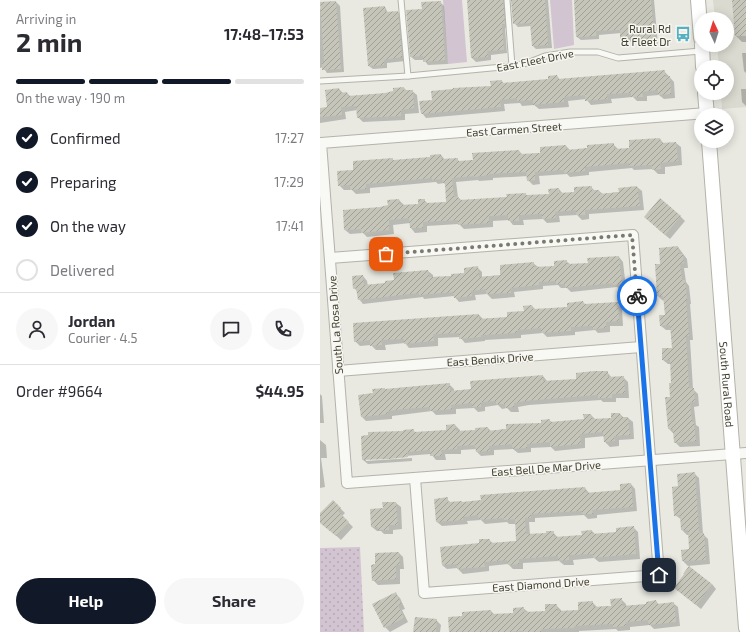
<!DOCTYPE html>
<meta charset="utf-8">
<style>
:root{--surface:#fff;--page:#f7f7f7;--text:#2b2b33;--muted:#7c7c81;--line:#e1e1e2;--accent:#111827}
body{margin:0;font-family:"Exo 2",sans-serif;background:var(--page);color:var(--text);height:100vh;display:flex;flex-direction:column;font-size:15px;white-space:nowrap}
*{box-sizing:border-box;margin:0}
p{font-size:13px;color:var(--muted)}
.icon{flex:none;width:22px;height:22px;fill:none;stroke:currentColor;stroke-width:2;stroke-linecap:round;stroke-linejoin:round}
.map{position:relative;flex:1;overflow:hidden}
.drawer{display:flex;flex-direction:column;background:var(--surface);width:320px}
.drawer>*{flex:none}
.needle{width:26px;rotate:356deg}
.buttons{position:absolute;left:374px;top:12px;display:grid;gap:8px}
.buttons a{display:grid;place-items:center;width:40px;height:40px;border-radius:50%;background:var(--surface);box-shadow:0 2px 10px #0003;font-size:20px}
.pin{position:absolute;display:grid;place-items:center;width:34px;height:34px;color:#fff;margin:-17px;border-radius:8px;box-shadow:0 2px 6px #0006}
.courier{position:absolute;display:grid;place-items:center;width:40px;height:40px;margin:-20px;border:3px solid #1a73e8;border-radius:50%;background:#fff;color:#222;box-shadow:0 1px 5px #0007}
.summary em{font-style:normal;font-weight:700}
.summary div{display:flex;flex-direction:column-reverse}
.summary{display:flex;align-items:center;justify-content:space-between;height:68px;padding:0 16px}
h1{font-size:26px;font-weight:700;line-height:30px}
.bar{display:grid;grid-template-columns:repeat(4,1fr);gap:6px 4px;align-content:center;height:48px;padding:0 16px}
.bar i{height:5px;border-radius:3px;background:var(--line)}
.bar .on{background:var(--accent)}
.bar p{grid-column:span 4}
.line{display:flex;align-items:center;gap:10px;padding:0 16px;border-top:1px solid var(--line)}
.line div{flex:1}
.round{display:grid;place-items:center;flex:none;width:42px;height:42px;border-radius:21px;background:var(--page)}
ol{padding:0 16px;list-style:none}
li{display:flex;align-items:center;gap:12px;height:44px}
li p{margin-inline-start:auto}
li .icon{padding:4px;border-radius:50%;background:var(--accent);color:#fff;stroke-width:4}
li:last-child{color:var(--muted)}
li i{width:22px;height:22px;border:2px solid var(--line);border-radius:50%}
.action{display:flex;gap:8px;margin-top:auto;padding:8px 16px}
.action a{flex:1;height:46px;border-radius:24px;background:var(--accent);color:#fff;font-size:16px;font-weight:700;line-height:46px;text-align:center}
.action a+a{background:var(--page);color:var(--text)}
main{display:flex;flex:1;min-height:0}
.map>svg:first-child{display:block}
.built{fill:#dbdad0}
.grass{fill:url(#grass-dots)}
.park{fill:#d2c4d1}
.shadow{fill:#0003}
.building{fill:url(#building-hatch)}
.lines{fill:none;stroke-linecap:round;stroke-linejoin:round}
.lane-casing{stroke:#b3b3a8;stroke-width:7}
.street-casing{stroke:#b3b3a8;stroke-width:12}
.secondary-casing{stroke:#b3b3a8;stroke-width:16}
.lane{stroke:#f8f8f5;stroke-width:5}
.street{stroke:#f8f8f5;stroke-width:10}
.secondary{stroke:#fff;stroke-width:14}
.done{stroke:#7b7a6c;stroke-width:4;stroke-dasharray:0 7.2}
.route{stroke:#1a73e8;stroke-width:5}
.labels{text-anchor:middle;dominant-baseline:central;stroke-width:3;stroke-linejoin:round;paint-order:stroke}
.poi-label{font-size:11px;fill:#403f2c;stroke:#f7f6f2;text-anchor:end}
.street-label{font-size:11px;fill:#403f2c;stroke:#f7f6f2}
</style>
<main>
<section class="drawer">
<div class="summary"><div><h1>2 min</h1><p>Arriving in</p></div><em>17:48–17:53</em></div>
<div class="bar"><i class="on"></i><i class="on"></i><i class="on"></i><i></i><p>On the way · 190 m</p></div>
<ol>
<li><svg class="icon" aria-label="check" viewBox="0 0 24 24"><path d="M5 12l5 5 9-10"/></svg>Confirmed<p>17:27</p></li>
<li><svg class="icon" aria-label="check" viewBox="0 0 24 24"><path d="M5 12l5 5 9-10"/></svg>Preparing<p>17:29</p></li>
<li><svg class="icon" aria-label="check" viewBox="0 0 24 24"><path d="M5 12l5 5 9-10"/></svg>On the way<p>17:41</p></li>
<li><i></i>Delivered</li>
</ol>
<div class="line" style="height:72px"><a class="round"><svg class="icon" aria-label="person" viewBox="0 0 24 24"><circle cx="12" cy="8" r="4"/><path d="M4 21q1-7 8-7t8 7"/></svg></a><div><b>Jordan</b><p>Courier · 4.5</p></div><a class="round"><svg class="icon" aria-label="chat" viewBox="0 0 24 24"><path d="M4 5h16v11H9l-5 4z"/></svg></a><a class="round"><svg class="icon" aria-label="phone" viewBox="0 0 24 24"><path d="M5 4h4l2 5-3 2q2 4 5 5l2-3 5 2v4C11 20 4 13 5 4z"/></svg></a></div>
<div class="line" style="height:52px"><div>Order #9664</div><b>$44.95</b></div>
<div class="action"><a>Help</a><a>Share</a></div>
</section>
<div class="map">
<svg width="426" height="632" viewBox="0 0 426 632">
<defs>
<pattern id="grass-dots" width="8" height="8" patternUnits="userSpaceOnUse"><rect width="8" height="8" fill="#d2c4d1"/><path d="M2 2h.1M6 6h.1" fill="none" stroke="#b5a9b4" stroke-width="1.8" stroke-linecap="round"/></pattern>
<pattern id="building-hatch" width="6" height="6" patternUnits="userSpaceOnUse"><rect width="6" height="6" fill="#c6c5ba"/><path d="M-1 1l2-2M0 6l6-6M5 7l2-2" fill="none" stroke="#a2a197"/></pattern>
</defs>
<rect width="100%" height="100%" fill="#e9e9e2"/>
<!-- built -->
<polygon class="built" points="393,0 426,0 426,107 402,109 401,93 407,93 407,67 399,67 397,45 407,45 407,19 395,19"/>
<!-- grass -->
<polygon class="grass" points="40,547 44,632 0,632 0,548"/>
<!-- park -->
<g class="park">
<polygon points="123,0 142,0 147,62 128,64"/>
<polygon points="230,0 252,0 254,45 234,49"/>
</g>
<!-- shadow -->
<g class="shadow">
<polygon points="148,0 189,0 188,27 185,28 187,53 171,55 171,60 156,62 152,58"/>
<polygon points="192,0 228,0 232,48 216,49 213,46 211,26 198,27 194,23"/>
<polygon points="255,0 334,0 338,45 320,47 316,41 305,42 301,38 301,33 279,35 279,39 261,40 257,37"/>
<polygon points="426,0 426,42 422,42 416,36"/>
<polygon points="16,2 20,6 24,72 7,73 3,67 0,68 0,9"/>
<polygon points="120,2 124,6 128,64 108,65 104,60 95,60 91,57 103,9"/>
<polygon points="65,7 68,13 78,12 81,16 85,61 67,63 67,68 53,69 49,66"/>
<polygon points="422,53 426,53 426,73 424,71"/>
<polygon points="344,71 354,82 355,98 344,99 339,95 327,96 327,101 317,101 313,97 291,99 292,103 271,105 266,99 248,101 249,107 219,109 214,105 202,106 200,103 184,104 185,111 106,118 102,113 113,101 172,87 182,81 184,84 229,80 237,76 240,80"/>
<polygon points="84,88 87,91 92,91 97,95 99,113 85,114 85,120 43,122 38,117 37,110 25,112 26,119 0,123 0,109 8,108 19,89 23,93 27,93 31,97 65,94"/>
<polygon points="421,89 426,89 426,106 422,102"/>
<polygon points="340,139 344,144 356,143 361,147 362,165 345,167 345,174 338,174 333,169 314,170 312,168 269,172 269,175 250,177 247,174 219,176 220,184 213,185 208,180 208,176 173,178 173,180 159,181 158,180 136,182 138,197 142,201 230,195 239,189 243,194 255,193 271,187 275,191 279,191 283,194 300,192 317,187 322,191 324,210 269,214 269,219 262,220 257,215 239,216 240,222 227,223 223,219 203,220 204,225 193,225 189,220 173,221 173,227 144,229 139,224 107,226 107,232 95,233 91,228 90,223 73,225 74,234 47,237 43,233 30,234 25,230 79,200 84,205 99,205 104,200 108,204 127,202 126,186 124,183 118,184 116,182 50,188 50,193 36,194 32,190 24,190 19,185 35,171 74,161 111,158 121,155 125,160 137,159 140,162 154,160 199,151 203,155 221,153 246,146 251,151 293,144 298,149 310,149"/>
<polygon points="360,216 365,221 350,239 338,229"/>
<polygon points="358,247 367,259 368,268 364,268 366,282 369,286 371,304 370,304 373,340 370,340 373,389 378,394 379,406 374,407 376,425 379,427 380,446 360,447 355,442 354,434 349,429 353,384 351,364 348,364 343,360 353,349 352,330 346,330 341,326 346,316 344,300 343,301 338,296 341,265"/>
<polygon points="299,257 303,262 306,288 299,289 297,287 251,292 247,288 241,288 238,285 223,286 223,289 194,292 195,297 172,299 167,294 155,295 156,300 139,302 134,296 104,299 103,297 43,304 39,299 38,292 34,288 43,276 47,281 48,286 66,284 108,271 113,275 113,278 133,276 145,274 157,267 162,272 162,277 181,276 213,263 218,267 235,267 246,261 251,265 269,264"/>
<polygon points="263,302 266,305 297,304 302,308 303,326 290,326 290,332 278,333 275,330 255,332 255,335 227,337 223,333 201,335 201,338 165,340 165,341 145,343 140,337 118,338 118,346 89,348 85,343 65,345 66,350 56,350 51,345 40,346 35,341 159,315 163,319 188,318 205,312 212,306 216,310 248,308"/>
<polygon points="287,372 292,378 303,377 308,382 309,398 296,398 296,402 283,402 281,400 209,405 198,407 199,412 191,412 187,408 182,409 178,405 165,407 165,411 158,412 154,408 136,409 136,414 116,415 112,411 72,416 72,419 46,421 42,417 54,394 65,389 66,390 129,384 134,389 134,391 152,390 223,376 227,381 257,380"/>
<polygon points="0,394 2,396 4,423 0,423"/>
<polygon points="300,414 304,418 308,418 313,422 314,439 299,440 299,446 290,447 285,442 285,436 265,438 265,448 235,451 231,447 211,448 211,452 198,453 193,449 174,450 174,455 161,456 157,452 157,449 141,450 141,454 125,454 126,460 116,460 111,454 46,459 46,461 92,458 92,461 48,464 43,460 84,432 93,430 96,433 127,431 135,425 140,430 140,432 156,431 168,428 171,431 222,424 229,420 233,423 265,420 271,415 275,419 292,419"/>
<polygon points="0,434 0,440 6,445 7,458 1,458 5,487 0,488"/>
<polygon points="374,473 379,478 383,534 388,539 390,564 368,566 363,561 370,550 369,535 367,535 362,530 362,520 355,515 359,487"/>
<polygon points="311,484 315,489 317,511 277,515 277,518 268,519 264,515 215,518 215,522 209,522 210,535 227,534 233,532 238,538 263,536 272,531 275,534 297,533 313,527 318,532 320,559 279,562 274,558 253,560 254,565 244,565 239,561 203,563 203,569 193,569 188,564 169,566 169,571 143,574 137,568 127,569 122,565 169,540 174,544 197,542 196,524 189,524 187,522 165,524 161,520 147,521 148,524 122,526 117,522 127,499 131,503 143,503 265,488 269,493 301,491"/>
<polygon points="13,501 25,513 22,516 33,527 21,540 0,521 0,514"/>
<polygon points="64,503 76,503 81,507 82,529 73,530 73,534 64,534 61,531 57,531 52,527 64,509"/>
<polygon points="79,553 83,557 84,569 80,569 80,584 58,585 53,580"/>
<polygon points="392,584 396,589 381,609 360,592"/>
<polygon points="75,593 80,598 85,609 82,610 88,622 70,632 65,627"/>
<polygon points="301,599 306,604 306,607 327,605 336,601 339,605 353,603 358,607 360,626 334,629 330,625 310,627 310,630 298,631 296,629 259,631 259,632 130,632 143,617 171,611 175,615 194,614 203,608 208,612 226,612 236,605 241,610 241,612 259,611 272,602 277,607 292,606"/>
<polygon points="116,620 121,625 120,632 94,632"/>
</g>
<!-- building -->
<g class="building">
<polygon points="147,0 183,0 185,24 182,24 184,50 167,51 168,57 151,58"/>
<polygon points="191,0 225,0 228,45 212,46 210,23 193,24"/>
<polygon points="254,0 331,0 335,42 315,43 315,38 300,39 300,30 276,31 276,36 256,37"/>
<polygon points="412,0 426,0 426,36 415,36"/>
<polygon points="16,1 21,69 2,70 2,62 4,62 0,2"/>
<polygon points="121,1 125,60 103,62 103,56 90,57 86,10 102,9 101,2"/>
<polygon points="65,6 65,12 78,11 82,57 64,60 64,65 48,66 43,8"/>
<polygon points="345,70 345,77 350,76 351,94 338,95 338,90 322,92 323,97 311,97 311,93 287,94 288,99 265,101 265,95 244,97 244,102 213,105 213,100 197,101 197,98 180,100 181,107 101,114 99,101 112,100 111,91 133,89 133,88 171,86 170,81 182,80 182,83 228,79 228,76 237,75 238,79"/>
<polygon points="84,87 84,90 93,90 94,108 81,110 81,116 37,118 36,106 21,107 22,115 0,117 0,108 7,107 5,90 19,88 20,93 27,92 28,96 65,93 73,91 73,88"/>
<polygon points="340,138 341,143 356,142 358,161 340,163 341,169 332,170 332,165 309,166 309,163 265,167 265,171 244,173 244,170 215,172 215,180 207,181 206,172 169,174 169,175 154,177 154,176 132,178 134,197 138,196 139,200 187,197 186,194 206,193 206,195 229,194 228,189 239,188 239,193 254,192 254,187 272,186 272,190 279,190 280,194 299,192 298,188 317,186 320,206 265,210 265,215 256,215 256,210 235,212 236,218 222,219 222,214 199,215 199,221 188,221 188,215 169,216 169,223 138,225 138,220 103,222 103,228 90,228 89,218 69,220 69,230 41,233 41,229 24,230 23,210 60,207 68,205 67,200 79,199 80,205 98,204 98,199 105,199 105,203 126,202 125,183 123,183 122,179 112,180 112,178 46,184 46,189 30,190 30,185 18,186 17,171 33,170 33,161 73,158 73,160 110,157 110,155 121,154 121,159 138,158 138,161 153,160 152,153 199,150 200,154 220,153 220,147 246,145 247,150 267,148 267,145 294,143 294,149 309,148 309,140"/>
<polygon points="340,198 361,216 345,235 324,217"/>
<polygon points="358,246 359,254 363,254 364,263 360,264 362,280 365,280 367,300 366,300 369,336 366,336 369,388 374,388 375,402 370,402 372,422 374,422 376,441 354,443 353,429 348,429 345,397 350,397 349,383 351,383 350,360 342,360 342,348 352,348 350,325 340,326 339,315 345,315 343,296 337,296 335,264 340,264 339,248"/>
<polygon points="299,256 302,284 293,285 293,283 245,288 245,284 236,284 236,281 219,282 219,285 190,288 191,293 166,294 166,289 151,291 152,296 134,298 133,292 99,295 99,293 38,300 36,288 33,289 32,276 43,275 44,285 65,283 65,281 74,280 73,273 108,270 109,277 131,276 131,274 144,273 144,268 158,266 159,277 180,275 180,265 214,262 214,267 234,266 234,261 247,260 247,264 268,263 267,258"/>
<polygon points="263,301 264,304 298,302 299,321 286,322 286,328 273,329 272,326 251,327 251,331 221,333 221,328 197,330 197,333 161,335 161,337 139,339 139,333 113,334 114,341 84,344 84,339 61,340 62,345 50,346 50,340 34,342 33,323 159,314 159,319 187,317 187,312 204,311 203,306 212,305 213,309 231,308 247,307 247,303"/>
<polygon points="274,371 288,371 288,377 304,376 305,393 292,394 292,398 278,398 278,395 204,401 194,403 194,407 185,408 185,404 176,404 176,401 161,402 161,407 152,407 152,403 131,405 132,409 110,411 110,407 83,409 68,411 68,414 41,417 38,395 53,393 52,389 65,388 65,389 130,383 130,391 151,389 150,381 223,375 223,381 256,379 256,373"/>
<polygon points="291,413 300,413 301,417 308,417 310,435 294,436 295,441 284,442 283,432 260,434 261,444 230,447 230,442 207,444 207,448 193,449 192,444 169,446 170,451 156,452 155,445 137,446 137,449 121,450 122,456 110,456 110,450 87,452 88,457 70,459 42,460 41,436 48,435 48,432 83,431 83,430 94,429 94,432 126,430 126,425 135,424 136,431 155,430 155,428 168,427 168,431 186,429 186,424 221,423 221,420 230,419 230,422 264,419 263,414 271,414 272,419 291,418"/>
<polygon points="375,472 379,533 384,533 386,560 362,561 361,550 369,549 368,530 361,530 360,515 354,516 352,487 358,486 357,474"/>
<polygon points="311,483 313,507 272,510 273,514 262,514 262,511 211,514 211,518 205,518 206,534 226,533 226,531 234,531 234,537 262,535 261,531 272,530 272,534 296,532 296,528 314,526 316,554 273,558 273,554 249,555 249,560 238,561 238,556 199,559 199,564 188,565 187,560 164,562 165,567 137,569 137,564 122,565 120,547 159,543 159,539 170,539 170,543 196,541 195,519 184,520 184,518 159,520 158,515 143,517 143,520 116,522 114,499 128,497 128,502 142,501 142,502 161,500 160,495 265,487 266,493 300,490 300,484"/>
<polygon points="13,500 21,508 18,511 29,522 16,536 0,523 0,513"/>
<polygon points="62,502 76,502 78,525 69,525 69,530 58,530 58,527 51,527 50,509 63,508"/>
<polygon points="79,552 80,565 76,565 76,579 52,581 51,565 55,564 55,553"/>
<polygon points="369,566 392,584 376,605 354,588 364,574 363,574"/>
<polygon points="76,592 81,604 78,605 84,618 64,628 52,604"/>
<polygon points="302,598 302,606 326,604 326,602 336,600 337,604 354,602 356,622 329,625 328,620 306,622 306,626 293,627 292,624 254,626 254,628 221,629 221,632 203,632 203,631 188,632 129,632 128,617 142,616 142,612 171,610 171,614 193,613 193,608 204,607 204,612 225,611 225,604 237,604 237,611 258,610 258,602 273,601 273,607 291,606 290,599"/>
<polygon points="95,617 117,619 116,632 93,632"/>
</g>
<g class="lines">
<defs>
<g id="lane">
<polyline points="81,0 88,76"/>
<polyline points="187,0 192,66"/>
<polyline points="0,81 88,76 192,66 207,63 225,56 250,52 278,52 298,58 381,51"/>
</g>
<g id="street">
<polyline points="387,113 1,143 27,483 426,453"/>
<polyline points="10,258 313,235 339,575 104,593 95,478"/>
<polyline points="18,371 321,347"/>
</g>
<g id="secondary">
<polyline points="378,0 381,38"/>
<polyline points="382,45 383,67"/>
<polyline points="385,93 387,115"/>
<path id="s1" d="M 389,141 L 426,628"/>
</g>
</defs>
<!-- lane casing -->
<use href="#lane" class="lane-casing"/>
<!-- street casing -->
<use href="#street" class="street-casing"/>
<!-- secondary casing -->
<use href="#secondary" class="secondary-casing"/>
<!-- lane -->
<use href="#lane" class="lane"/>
<!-- street -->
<use href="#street" class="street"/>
<!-- secondary -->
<use href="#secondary" class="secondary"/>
</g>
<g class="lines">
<!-- done -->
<polyline class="done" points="66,254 312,235 317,296"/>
<!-- route -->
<polyline class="route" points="317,296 339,575"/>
</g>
<!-- icons -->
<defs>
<symbol id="bus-bare" viewBox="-9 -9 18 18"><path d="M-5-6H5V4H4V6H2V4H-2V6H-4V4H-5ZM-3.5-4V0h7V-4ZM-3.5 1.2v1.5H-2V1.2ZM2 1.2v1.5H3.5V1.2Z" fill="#53b1c2" stroke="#f7f6f2" stroke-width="2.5" paint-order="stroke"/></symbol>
</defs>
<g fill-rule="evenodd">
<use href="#bus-bare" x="352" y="23" width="22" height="22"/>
</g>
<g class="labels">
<!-- poi labels -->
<g class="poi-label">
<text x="351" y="28">Rural Rd<tspan x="351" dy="13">&amp; Fleet Dr</tspan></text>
</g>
<!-- street labels -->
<g class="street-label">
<text transform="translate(215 60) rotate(-11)">East Fleet Drive</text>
<text transform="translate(194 129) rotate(-4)">East Carmen Street</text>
<text transform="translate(15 325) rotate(-94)">South La Rosa Drive</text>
<text transform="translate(170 359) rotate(-4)">East Bendix Drive</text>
<text stroke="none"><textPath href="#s1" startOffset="244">South Rural Road</textPath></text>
<text transform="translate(226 468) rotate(-4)">East Bell De Mar Drive</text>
<text transform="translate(221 584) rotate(-4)">East Diamond Drive</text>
</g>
</g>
</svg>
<div class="buttons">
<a><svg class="needle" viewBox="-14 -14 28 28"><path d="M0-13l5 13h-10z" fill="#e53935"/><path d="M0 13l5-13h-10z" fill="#7c7c81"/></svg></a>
<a><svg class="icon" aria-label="locate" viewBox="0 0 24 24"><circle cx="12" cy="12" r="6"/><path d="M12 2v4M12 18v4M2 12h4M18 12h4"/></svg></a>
<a><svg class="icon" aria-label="layers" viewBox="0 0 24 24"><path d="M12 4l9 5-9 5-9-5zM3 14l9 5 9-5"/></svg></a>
</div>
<div class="pin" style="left:66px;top:254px;background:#ea580c"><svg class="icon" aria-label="bag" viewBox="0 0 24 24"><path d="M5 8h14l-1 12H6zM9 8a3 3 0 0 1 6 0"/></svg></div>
<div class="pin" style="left:339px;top:575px;background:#1f2937"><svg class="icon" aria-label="home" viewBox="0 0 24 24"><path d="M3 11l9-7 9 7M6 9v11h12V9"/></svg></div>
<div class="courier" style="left:317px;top:296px"><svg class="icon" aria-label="bike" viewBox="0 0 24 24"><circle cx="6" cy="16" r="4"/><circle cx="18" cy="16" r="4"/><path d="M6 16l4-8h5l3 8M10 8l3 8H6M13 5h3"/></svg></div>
</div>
</main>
